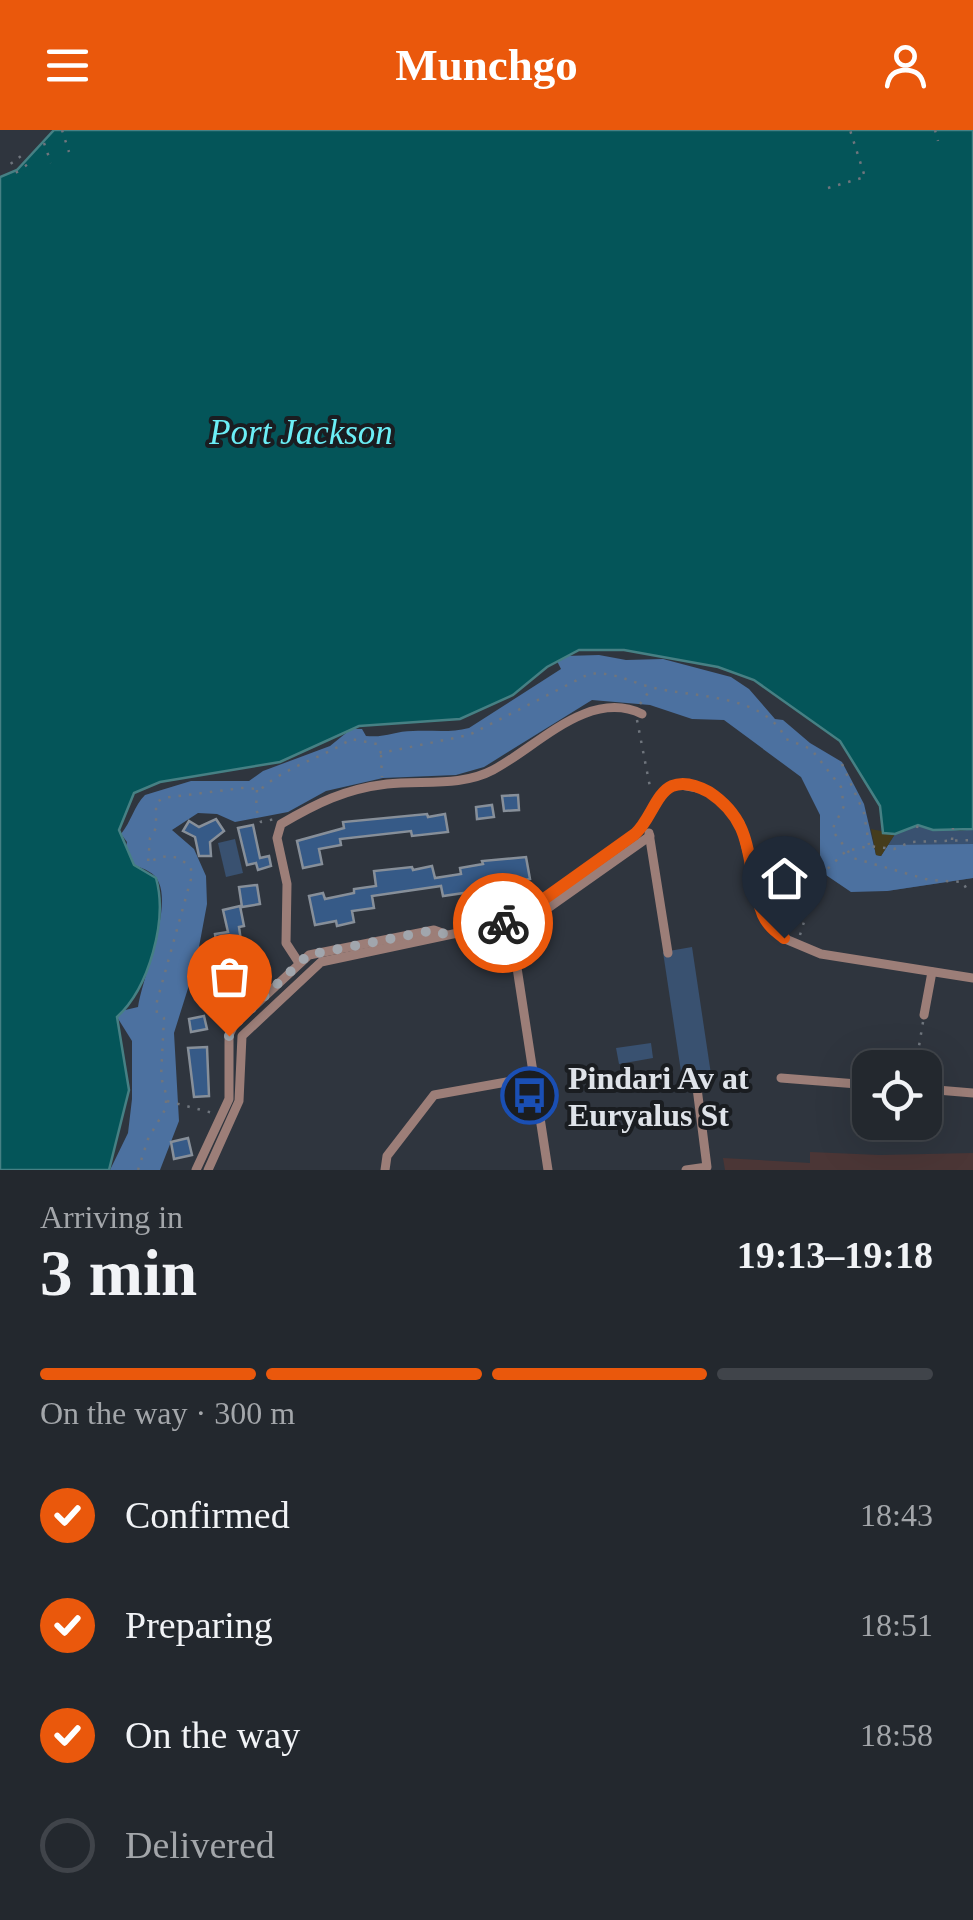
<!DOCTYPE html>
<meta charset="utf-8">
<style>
:root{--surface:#23282e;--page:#2b3036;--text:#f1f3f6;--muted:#a3a6aa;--line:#40444a;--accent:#ea580c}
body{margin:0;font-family:"Times New Roman",serif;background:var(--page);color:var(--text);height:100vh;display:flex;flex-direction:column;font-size:38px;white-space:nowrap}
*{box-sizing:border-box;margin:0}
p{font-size:32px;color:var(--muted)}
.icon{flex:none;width:55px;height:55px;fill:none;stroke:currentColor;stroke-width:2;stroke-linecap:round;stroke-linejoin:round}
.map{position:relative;height:1040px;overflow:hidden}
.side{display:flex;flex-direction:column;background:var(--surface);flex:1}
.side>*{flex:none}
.fabs{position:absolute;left:852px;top:920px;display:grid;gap:20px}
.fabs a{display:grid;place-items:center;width:90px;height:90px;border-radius:20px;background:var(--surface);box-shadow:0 10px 40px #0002,0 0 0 2px var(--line);font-size:50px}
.pin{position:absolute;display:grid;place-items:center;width:85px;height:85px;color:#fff;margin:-102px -42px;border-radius:50% 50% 50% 0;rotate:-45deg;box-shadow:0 0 10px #0007}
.pin .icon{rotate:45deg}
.courier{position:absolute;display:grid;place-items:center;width:100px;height:100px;margin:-50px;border:8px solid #ea580c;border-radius:50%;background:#fff;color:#222;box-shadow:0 2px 12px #0007}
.overview em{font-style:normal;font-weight:700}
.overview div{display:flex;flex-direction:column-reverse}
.overview{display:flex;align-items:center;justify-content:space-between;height:170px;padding:0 40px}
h1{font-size:65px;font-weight:700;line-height:75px}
.bar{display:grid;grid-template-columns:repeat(4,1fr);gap:15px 10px;align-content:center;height:120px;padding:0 40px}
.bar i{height:12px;border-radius:8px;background:var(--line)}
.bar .current{background:var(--accent)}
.bar p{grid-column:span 4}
ol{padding:0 40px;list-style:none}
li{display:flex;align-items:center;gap:30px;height:110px}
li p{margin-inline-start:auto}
li .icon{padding:10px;border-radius:50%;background:var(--accent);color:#fff;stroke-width:4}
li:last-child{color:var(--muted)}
li i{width:55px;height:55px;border:5px solid var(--line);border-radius:50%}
header{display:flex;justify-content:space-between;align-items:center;height:130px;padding:0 40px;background:var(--accent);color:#fff;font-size:45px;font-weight:700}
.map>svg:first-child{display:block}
.education{fill:#4b3636}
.green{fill:#395170}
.forest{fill:#4c71a0}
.sand{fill:#453c1c}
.water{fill:#045559;stroke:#468084;stroke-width:2.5}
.building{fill:#365a87;stroke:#878f99;stroke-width:2.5}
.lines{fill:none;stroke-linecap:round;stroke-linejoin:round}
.path{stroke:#6f757d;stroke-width:2.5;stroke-dasharray:2.5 8;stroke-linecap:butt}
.minor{stroke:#9c7e78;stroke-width:9}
.done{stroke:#a1a6ad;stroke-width:10;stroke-dasharray:0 18}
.route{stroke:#ea580c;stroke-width:12}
.labels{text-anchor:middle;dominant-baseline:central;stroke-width:8;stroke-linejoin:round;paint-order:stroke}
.poi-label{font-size:32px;font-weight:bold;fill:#dfe3e9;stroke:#1a1d21;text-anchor:start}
.water-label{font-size:35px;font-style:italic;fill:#6beef6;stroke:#1a1d21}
</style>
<header><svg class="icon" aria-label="menu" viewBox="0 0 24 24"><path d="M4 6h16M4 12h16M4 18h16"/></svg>Munchgo<svg class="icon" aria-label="person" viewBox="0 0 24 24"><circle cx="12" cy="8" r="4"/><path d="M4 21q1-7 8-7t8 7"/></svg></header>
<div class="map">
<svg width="973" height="1040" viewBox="0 0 973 1040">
<rect width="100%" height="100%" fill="#2f353e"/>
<!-- education -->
<polygon class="education" points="810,1022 880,1025 973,1023 973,1040 725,1040 723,1028 810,1033"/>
<!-- green -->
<g class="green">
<polygon points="918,695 960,701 973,699 973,748 887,761 888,715 895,704"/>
<polygon points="235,709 243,743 226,747 218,713"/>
<polygon points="692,817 712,951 683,955 663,822"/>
<polygon points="651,913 653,928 619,934 616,918"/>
</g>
<!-- forest -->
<path class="forest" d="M 599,525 L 626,530 L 663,529 L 731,547 L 749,559 L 775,589 L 783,590 L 810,613 L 842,632 L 864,674 L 876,725 L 881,726 L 888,715 L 973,714 L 973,748 L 887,761 L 851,762 L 820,741 L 820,685 L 801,647 L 724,590 L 692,589 L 650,575 L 592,570 L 484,637 L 456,645 L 383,648 L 326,661 L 288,682 L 235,692 L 217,684 L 198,683 L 172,700 L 194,719 L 206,746 L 207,774 L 196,833 L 174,903 L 179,991 L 160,1040 L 110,1040 L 128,1003 L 132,969 L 132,911 L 117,887 L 121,881 L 138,877 C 143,846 171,781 159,753 C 155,742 144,739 134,735 L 126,717 L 127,712 L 121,704 C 131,692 134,676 145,665 L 191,651 L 249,651 L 263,641 L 330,616 L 351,599 L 362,599 L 366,606 C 385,608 395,601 413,601 C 433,600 450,603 469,598 L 561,539 L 557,531 L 565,526 Z"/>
<!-- sand -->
<polygon class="sand" points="871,699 895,704 881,726 876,725"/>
<!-- water -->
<path class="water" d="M 54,0 L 973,0 L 973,699 L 933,700 L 918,695 L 895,704 L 883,703 L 880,676 L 840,611 L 754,550 L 718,537 L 624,520 L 579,520 L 547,537 L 513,565 L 460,589 L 359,596 L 280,632 L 160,652 L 134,663 L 119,700 L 134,735 L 156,748 C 168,790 149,858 117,887 L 129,960 L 109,1040 L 0,1040 L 0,47 L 17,40 Z"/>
<!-- building -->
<g class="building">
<polygon points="518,665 519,680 504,681 502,666"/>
<polygon points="492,675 494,687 477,689 476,677"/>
<polygon points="427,684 428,687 445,684 448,702 412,706 411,701 340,709 341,715 319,719 322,734 303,738 297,711 344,698 343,692"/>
<polygon points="216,689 224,701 210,712 211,726 199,726 195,707 183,701 189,691 199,697"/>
<polygon points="253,695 260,728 269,726 271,736 258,740 256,733 247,735 238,698"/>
<polygon points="526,727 530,749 482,757 483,767 465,770 464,763 443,766 441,756 372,766 374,778 352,781 354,792 337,796 336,791 315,795 309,766 323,763 325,769 354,763 354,759 376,756 374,741 412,737 413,740 432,736 435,748 461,744 460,738 483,734 482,731"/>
<polygon points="257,755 260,774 242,777 239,757"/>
<polygon points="240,776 244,796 239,797 242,818 229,820 232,839 205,843 203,828 218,826 215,804 228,802 223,780"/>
<polygon points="200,848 226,857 220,872 195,863"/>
<polygon points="204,886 207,899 191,902 189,889"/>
<polygon points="207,917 209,966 194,967 188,918"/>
<polygon points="188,1008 192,1025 174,1029 171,1012"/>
</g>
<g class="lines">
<!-- path -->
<g class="path">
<polyline points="62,0 69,22"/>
<polyline points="935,0 938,11"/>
<polyline points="44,13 51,33"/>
<polyline points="19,26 30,41"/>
<polyline points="11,32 18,44"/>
<polyline points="828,58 865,47 850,0"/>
<polyline points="640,574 650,560"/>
<polyline points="637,590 650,657"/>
<polyline points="381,625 382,647"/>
<polyline points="842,634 864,683 869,715"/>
<polyline points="257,660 256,679 261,692 275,689"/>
<polyline points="917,698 919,689"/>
<polyline points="952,710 953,698"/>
<polyline points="800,805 817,749 846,721 869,716 894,719 911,712 973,710"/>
<polyline points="923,892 919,916 930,952"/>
<polyline points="167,971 213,983"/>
<path d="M 138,1040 L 148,1009 L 166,978 L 166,964 L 161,947 L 164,888 L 157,883 L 156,875 L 191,749 L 191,738 C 178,724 164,723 148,733 L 150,708 L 156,698 L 156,673 L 163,668 L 242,658 L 261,659 C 288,635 321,629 351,609 L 377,614 L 381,623 L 469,605 L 589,544 C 611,541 629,551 650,557 C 694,568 763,563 786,609 L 811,619 L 841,657 L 844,676 L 832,700 L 853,728 L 929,750 L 963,752 L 966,758 L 973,758"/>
</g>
<!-- minor -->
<g class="minor">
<polyline points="649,703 668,823"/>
<polyline points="537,774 548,778 650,706"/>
<polyline points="510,792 548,1040"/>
<path d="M 299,833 L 286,813 L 287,754 L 277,708 L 281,694 C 317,673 345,659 387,654 C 422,650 461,657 493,640 C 537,617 589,558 642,584"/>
<polyline points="924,885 932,842"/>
<polyline points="781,948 870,955"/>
<polyline points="925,959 973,963"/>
<polyline points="196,1040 229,969 229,905 234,895 309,825 434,800 445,804"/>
<path d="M 208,1040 L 239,971 L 242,906 L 321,832 L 510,792 L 635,704 C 653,689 655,664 676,654 L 703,659 L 718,668 L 740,693 L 764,789 L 783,808 L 821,824 L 973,848"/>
<polyline points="385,1040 387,1026 434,965 534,947"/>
<polyline points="686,1040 707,1037 697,958"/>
</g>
</g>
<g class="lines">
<!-- done -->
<polyline class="done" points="229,906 234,895 308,825 434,800 444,804 503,793"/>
<!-- route -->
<path class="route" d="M 503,793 L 537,774 L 635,704 C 650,691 656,663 672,656 C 684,651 698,656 709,662 C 759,695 744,738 763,785 C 768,796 775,801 784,808"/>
</g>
<!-- icons -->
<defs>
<symbol id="bus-ring" viewBox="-11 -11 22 22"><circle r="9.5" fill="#1a1d21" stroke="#1a4fb4" stroke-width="1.5"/><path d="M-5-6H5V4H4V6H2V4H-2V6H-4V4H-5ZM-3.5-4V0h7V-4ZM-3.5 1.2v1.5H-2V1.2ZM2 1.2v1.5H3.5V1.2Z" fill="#1a4fb4"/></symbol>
</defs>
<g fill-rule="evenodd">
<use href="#bus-ring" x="498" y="934" width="63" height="63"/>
</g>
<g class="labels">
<!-- poi labels -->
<g class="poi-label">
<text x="568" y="948">Pindari Av at<tspan x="568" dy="37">Euryalus St</tspan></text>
</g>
<!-- water labels -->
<g class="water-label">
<text x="301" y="302">Port Jackson</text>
</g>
</g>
</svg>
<div class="fabs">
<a><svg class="icon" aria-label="locate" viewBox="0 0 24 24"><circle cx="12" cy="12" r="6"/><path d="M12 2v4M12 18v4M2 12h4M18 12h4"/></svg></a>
</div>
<div class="pin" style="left:229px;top:906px;background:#ea580c"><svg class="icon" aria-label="bag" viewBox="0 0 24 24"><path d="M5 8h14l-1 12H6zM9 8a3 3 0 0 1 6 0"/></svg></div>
<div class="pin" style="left:784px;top:808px;background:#1f2937"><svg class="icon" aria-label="home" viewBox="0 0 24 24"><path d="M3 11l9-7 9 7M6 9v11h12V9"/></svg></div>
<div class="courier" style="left:503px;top:793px"><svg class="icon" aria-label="bike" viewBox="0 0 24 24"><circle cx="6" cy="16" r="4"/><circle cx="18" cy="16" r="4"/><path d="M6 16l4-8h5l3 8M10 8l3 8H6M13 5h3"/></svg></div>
</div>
<section class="side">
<div class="overview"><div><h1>3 min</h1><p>Arriving in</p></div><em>19:13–19:18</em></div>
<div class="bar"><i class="current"></i><i class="current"></i><i class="current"></i><i></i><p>On the way · 300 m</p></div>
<ol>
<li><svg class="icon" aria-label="check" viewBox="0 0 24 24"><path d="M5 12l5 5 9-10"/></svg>Confirmed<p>18:43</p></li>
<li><svg class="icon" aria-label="check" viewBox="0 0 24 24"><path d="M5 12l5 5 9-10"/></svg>Preparing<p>18:51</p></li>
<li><svg class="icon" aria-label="check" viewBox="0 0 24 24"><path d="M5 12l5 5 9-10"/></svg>On the way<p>18:58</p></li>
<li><i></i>Delivered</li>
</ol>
</section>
